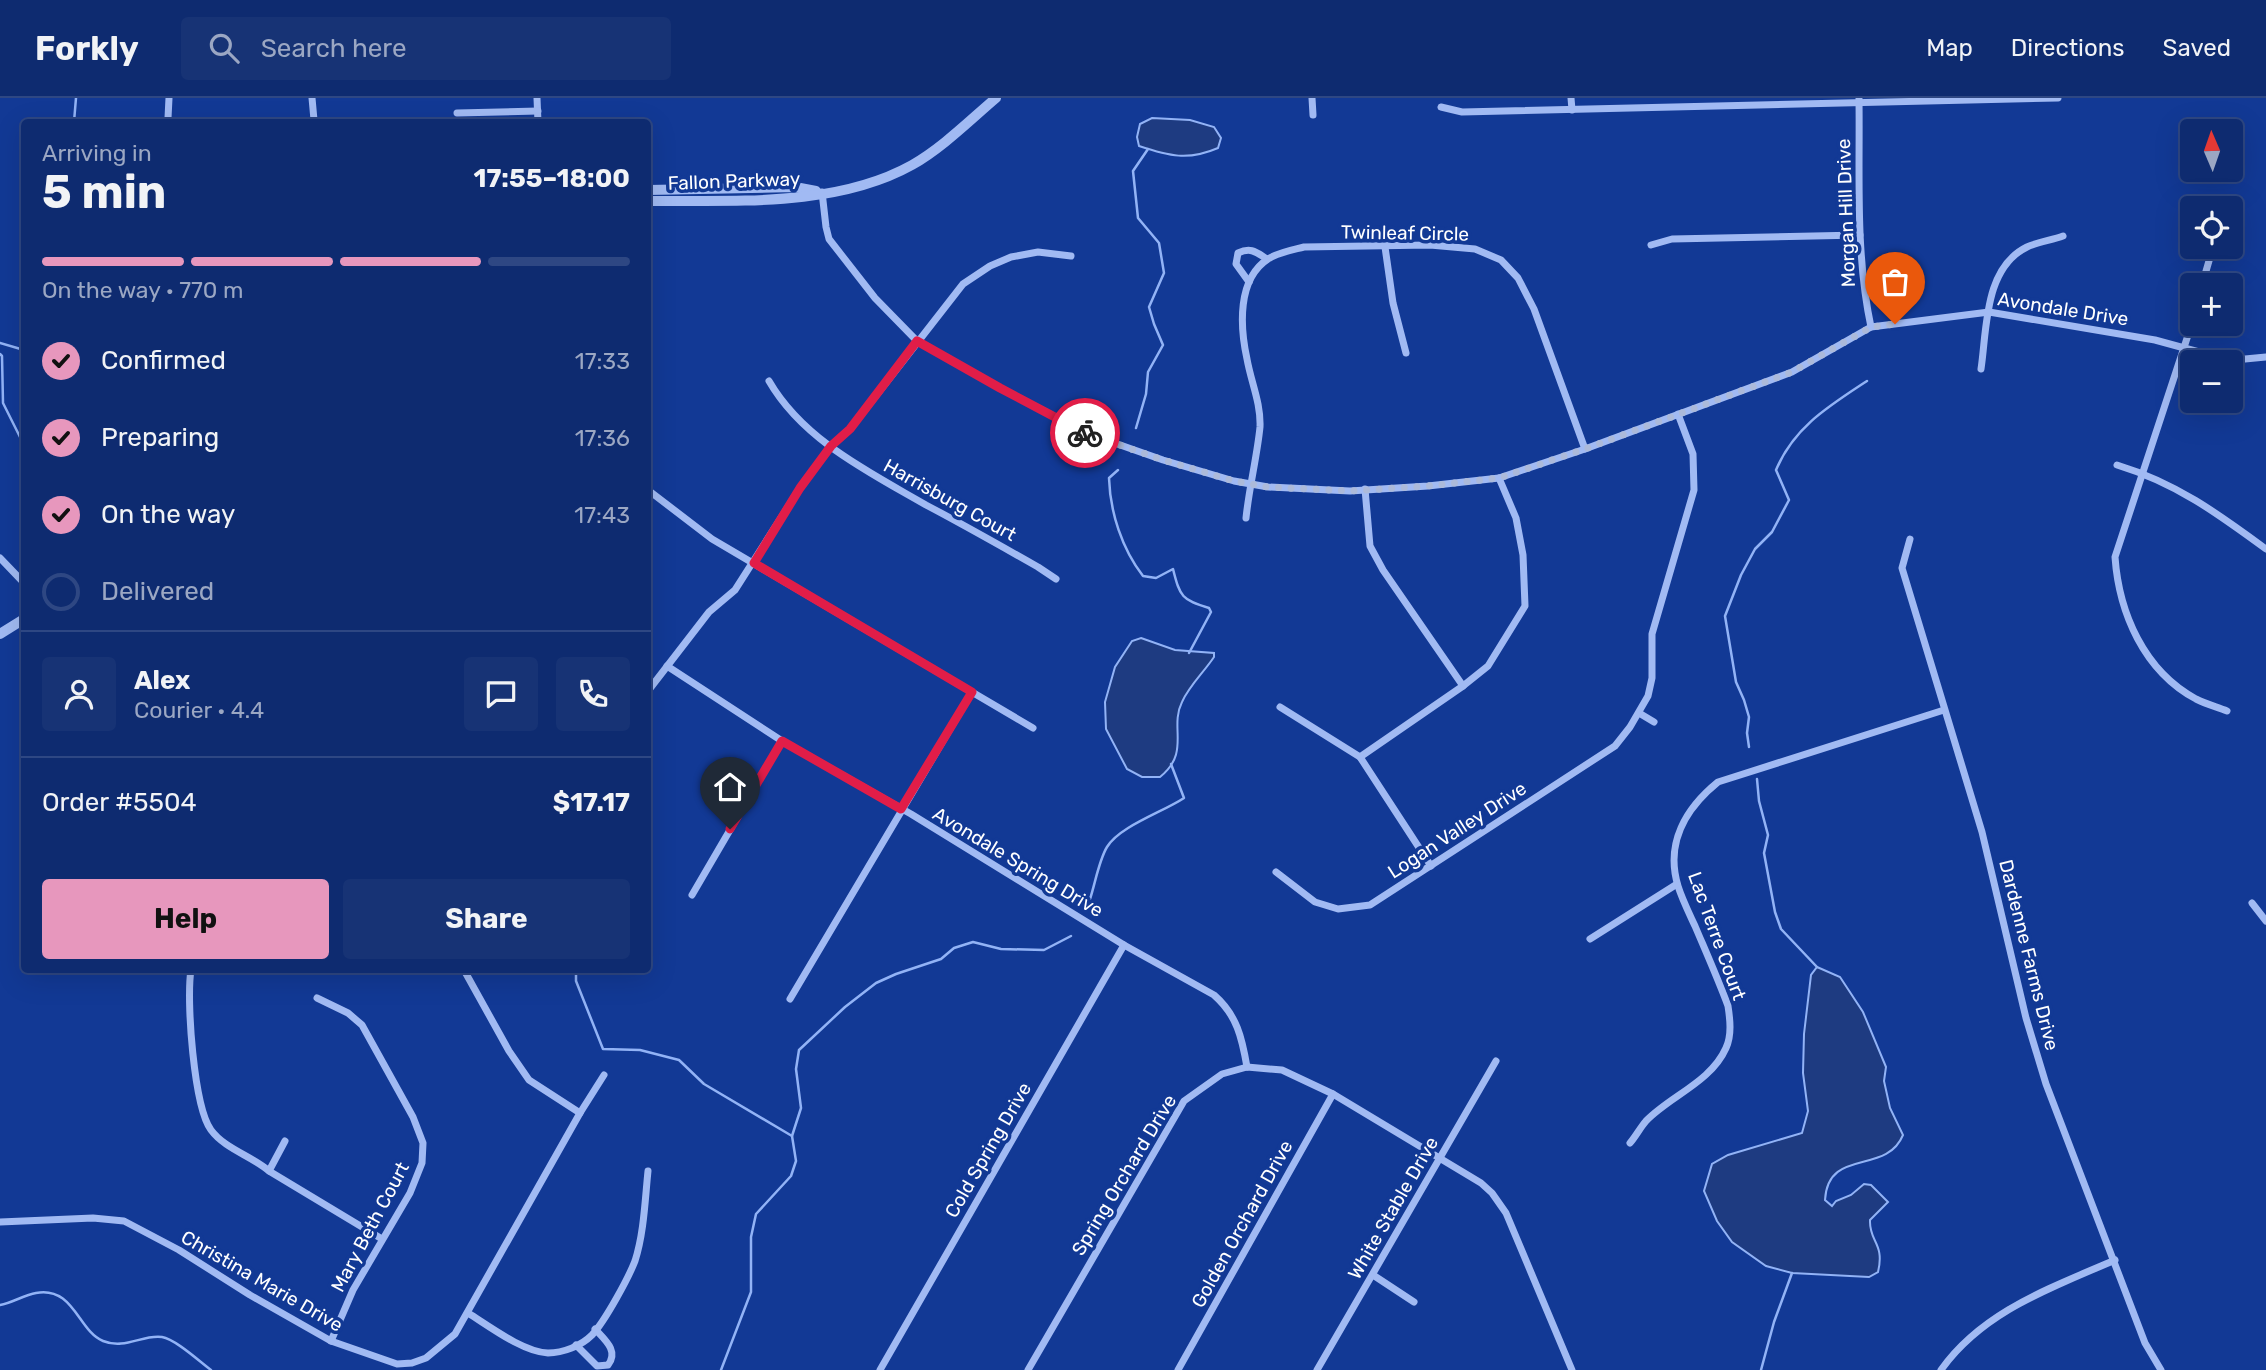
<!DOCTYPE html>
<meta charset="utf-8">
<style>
:root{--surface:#0e2b70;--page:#173375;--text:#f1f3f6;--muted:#9ba7c3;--line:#2e4783;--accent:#e797bd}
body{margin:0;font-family:Rubik,sans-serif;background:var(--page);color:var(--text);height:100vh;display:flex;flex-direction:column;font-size:26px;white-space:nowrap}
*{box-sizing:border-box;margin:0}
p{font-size:23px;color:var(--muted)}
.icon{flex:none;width:38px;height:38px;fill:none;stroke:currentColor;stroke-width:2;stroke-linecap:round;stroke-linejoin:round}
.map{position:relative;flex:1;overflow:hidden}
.panel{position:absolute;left:21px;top:21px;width:630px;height:854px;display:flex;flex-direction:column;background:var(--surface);border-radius:7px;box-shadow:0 7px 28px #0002,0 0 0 2px var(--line)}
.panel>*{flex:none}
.needle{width:46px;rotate:358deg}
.tools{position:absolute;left:2180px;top:21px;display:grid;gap:14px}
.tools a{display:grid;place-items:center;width:63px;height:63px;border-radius:7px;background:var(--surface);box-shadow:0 7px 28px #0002,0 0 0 2px var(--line);font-size:35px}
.pin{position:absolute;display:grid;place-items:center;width:60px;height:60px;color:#fff;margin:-72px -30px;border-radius:50% 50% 50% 0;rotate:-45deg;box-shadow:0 0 7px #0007}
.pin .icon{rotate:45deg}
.courier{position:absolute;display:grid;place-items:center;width:70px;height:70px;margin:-35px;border:5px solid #e11d48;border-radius:50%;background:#fff;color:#222;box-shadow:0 2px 9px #0007}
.overview em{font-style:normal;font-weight:700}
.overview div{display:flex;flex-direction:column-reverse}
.overview{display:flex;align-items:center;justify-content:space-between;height:119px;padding:0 21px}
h1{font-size:46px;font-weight:700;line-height:52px}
.bar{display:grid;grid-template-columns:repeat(4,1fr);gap:10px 7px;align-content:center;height:84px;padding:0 21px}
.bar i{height:9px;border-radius:5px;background:var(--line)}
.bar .active{background:var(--accent)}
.bar p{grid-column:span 4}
.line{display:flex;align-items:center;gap:18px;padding:0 21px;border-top:2px solid var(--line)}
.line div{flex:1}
.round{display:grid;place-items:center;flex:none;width:74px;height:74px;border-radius:7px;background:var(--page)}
ol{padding:0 21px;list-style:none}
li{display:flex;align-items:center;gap:21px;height:77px}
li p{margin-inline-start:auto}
li .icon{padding:7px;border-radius:50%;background:var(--accent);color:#111;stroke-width:4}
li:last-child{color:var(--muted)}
li i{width:38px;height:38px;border:4px solid var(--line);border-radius:50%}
.action{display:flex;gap:14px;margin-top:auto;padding:14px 21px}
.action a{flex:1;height:80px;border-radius:7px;background:var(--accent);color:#111;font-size:28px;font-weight:700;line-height:80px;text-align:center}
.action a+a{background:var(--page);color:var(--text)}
header{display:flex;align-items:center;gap:42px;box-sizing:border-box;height:98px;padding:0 35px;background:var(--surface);border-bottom:2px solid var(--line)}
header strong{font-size:33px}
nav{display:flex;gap:38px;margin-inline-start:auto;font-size:24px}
.search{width:490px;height:63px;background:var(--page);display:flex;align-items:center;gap:18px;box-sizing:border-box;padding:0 24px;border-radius:7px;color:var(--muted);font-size:26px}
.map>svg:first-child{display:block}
.water{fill:#1e3b81;stroke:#92b3f6;stroke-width:2}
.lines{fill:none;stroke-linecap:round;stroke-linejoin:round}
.stream{stroke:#92b3f6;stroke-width:2.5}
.minor{stroke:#a1baf3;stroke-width:7}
.tertiary{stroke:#a1baf3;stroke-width:10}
.done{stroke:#acbada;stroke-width:7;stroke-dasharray:0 12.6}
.route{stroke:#e11d48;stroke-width:9}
.labels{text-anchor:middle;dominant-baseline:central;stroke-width:7;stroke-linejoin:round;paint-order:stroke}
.street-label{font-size:19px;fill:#fff;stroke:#123995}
</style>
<header>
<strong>Forkly</strong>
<div class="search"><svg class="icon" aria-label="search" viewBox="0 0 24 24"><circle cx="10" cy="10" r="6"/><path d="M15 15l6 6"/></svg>Search here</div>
<nav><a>Map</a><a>Directions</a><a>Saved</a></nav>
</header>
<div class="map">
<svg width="2266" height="1272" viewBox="0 0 2266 1272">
<rect width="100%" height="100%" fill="#123995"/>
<!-- water -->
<g class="water">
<path d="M 1152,20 L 1190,22 L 1214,29 L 1221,40 L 1218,50 C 1188,63 1169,58 1139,48 L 1137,39 L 1140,26 Z"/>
<path d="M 1141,540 L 1175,552 L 1214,555 L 1214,559 C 1204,574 1189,588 1182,604 C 1169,630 1191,654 1160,679 L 1142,679 L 1127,671 L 1106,631 L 1105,604 L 1115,569 L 1132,543 Z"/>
<path d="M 1817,869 L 1840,879 L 1863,914 L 1886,969 L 1884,983 L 1890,1010 L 1903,1037 C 1886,1078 1828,1049 1825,1102 L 1832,1108 L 1836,1103 L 1851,1097 L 1864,1086 L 1871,1087 L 1888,1104 L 1870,1122 C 1869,1144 1885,1145 1878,1174 L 1869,1179 L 1792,1175 L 1766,1168 L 1732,1144 L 1717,1123 L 1704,1093 L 1712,1066 L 1728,1057 L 1802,1035 L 1808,1013 L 1803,975 L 1804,936 L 1811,877 Z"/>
</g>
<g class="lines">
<!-- stream -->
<g class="stream">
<polyline points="74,24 76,0"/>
<polyline points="0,245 24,252"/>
<polyline points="0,256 2,258 3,305 20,339 24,343"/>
<polyline points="1136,330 1146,296 1148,274 1163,247 1154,226 1149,209 1164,175 1159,145 1138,120 1133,73 1148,51"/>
<path d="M 1118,372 L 1109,380 C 1110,414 1122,451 1143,478 L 1156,480 L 1173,471 C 1180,499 1182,502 1209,510 L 1211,514 L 1189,555"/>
<path d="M 1749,649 L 1747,635 L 1749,619 L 1744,602 L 1736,584 L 1725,518 L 1741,477 L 1755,451 L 1772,434 L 1789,402 L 1776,372 C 1794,329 1829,308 1867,283"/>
<polyline points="1757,681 1759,703 1768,737 1764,755 1775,814 1781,831 1817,869"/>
<path d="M 1090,801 C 1095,786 1099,762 1107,749 C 1120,728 1163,714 1184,700 L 1171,666"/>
<polyline points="576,872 576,883 603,951 640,952 679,962 704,986 792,1038"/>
<path d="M 0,1207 C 12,1205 24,1197 36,1195 C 74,1188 78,1233 103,1243 C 125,1252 143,1236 162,1239 C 175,1241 199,1263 211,1272"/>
<polyline points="721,1272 751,1194 751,1139 756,1116 791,1078 796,1063 792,1038 801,1010 796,971 799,952 845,909 876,885 896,876 941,861 954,850 973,844 1001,851 1044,852 1071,838"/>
<polyline points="1761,1272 1774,1224 1792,1175"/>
</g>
<!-- minor -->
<g class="minor">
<polyline points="312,0 314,22"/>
<polyline points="537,0 538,24"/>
<polyline points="1312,0 1313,17"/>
<polyline points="1571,0 1572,12"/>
<path d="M 1859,1 C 1860,77 1855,154 1871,229"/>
<polyline points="1441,9 1462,14 2058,0"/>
<polyline points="457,15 538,13"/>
<polyline points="168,20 169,0"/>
<polyline points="822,94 826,129 829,141 875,200 917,243 1000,290 1086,335 1163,362 1234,383 1268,389 1350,393 1428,388 1499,380 1585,351 1792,274 1871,229 1989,214 2155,242 2221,260 2245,261 2266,259"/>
<polyline points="1651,147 1672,141 1860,137"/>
<polyline points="1385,149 1393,205 1406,255"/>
<path d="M 1249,184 L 1236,166 L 1238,155 C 1251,149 1256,154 1267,161"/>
<polyline points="2202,187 2213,149"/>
<path d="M 2193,222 L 2115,459 C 2119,515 2144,573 2196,601 C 2206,606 2217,609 2227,613"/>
<path d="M 1981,271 C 1987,231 1984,170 2027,149 C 2038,144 2052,142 2063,138"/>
<path d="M 769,283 C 803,342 869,374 926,407 C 964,427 1001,448 1038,469 L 1056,481"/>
<path d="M 2117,367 C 2176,385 2217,415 2266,451"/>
<polyline points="1365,391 1370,448 1383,472 1463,588"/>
<polyline points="648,392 712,441 1033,630"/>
<path d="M 1246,420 C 1249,390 1257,359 1260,329 C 1261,305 1251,284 1247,261 C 1240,229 1237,181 1268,161 C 1279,154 1292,152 1304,149 L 1430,147 L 1475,151 L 1501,162 L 1518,180 L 1534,211 L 1585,351"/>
<polyline points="1910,441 1902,470 1982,734 2026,920 2046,986 2145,1245 2161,1272"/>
<polyline points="0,460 24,485"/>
<path d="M 667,568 L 782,643 L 911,716 L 1124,847 L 1214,897 C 1237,917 1242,940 1247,969"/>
<polyline points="648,593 709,514 735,492 800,390 831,348 850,331 963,186 990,168 1011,159 1038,154 1071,158"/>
<polyline points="1280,609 1360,659 1431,768"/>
<polyline points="1639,615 1654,624"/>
<polyline points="1360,659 1463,588 1488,568 1525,508 1523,457 1516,420 1499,380"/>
<polyline points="1276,774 1315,804 1338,811 1370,807 1615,648 1630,629 1648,598 1652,580 1652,536 1694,392 1693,356 1678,316"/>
<polyline points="692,797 782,643"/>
<polyline points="2252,805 2266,823"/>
<polyline points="1590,841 1677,786"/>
<path d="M 191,872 C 186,902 194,1009 211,1032 C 225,1051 252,1058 269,1073 L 382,1141"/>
<polyline points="464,872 509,953 529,982 580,1015"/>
<polyline points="317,900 348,915 362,927 413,1019 423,1045 422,1065 410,1095 353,1192 331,1243"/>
<polyline points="790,901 972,594"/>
<path d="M 1630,1045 C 1636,1038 1640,1030 1646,1023 C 1670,998 1711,984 1726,950 C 1732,937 1730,921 1728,908 C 1718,881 1706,854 1695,828 C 1689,815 1682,801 1678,788 C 1665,745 1686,710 1718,684 L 1944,612"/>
<polyline points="269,1073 285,1043"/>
<polyline points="0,1124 93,1120 124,1123 179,1152 250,1197 331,1243 397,1266 412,1265 426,1260 455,1236 580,1015 604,977"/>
<polyline points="1373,1177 1414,1204"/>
<path d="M 468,1215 C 489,1228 523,1254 548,1255 C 563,1255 581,1248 592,1237 C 605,1223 628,1181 635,1163 C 644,1135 645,1102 648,1073"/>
<path d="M 576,1247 L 597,1268 L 608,1267 C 619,1253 605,1242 595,1231"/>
<polyline points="880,1272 1124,847"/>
<polyline points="1028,1272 1184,1003 1222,976 1247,969 1282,972 1333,996 1481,1085 1492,1095 1506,1115 1572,1272"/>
<polyline points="1178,1272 1333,996"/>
<polyline points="1317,1272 1496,963"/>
<path d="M 1941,1272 C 1983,1213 2051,1190 2115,1162"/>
</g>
<!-- tertiary -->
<g class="tertiary">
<polyline points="648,92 795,89 816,93"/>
<path d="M 648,103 C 733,102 835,110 912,67 C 942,50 969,23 996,0"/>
<polyline points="0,536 24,521"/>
</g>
</g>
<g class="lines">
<!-- done -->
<polyline class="done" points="1085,335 1163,362 1234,383 1268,389 1350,393 1428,388 1499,380 1585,351 1792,274 1871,229 1895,226"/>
<!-- route -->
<polyline class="route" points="730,731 782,643 901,711 972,594 754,465 800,390 831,348 850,331 917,243 1000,290 1085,335"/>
</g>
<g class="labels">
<!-- street labels -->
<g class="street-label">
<text transform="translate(734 83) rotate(-2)">Fallon Parkway</text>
<text transform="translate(1846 115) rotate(-92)">Morgan Hill Drive</text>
<text transform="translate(1405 135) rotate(1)">Twinleaf Circle</text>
<text transform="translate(2063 211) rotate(9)">Avondale Drive</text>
<text transform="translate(950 402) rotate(29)">Harrisburg Court</text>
<text transform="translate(1457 732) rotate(-33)">Logan Valley Drive</text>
<text transform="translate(1018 764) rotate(31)">Avondale Spring Drive</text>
<text transform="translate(1717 838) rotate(70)">Lac Terre Court</text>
<text transform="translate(2029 857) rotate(76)">Dardenne Farms Drive</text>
<text transform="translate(988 1052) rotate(-60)">Cold Spring Drive</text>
<text transform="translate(1124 1077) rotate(-59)">Spring Orchard Drive</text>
<text transform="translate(1393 1110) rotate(-60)">White Stable Drive</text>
<text transform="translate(1242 1126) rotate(-61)">Golden Orchard Drive</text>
<text transform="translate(370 1129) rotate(-62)">Mary Beth Court</text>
<text transform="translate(262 1183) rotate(30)">Christina Marie Drive</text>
</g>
</g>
</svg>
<div class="tools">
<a><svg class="needle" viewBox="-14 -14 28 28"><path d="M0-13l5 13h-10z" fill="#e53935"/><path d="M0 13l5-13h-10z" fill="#9ba7c3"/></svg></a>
<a><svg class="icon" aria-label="locate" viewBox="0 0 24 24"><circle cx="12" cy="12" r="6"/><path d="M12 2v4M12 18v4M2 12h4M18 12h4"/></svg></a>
<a>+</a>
<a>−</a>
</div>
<div class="pin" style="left:1895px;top:226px;background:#ea580c"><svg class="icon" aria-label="bag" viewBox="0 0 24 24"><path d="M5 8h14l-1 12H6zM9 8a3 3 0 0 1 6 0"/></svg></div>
<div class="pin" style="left:730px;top:731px;background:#1f2937"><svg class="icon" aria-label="home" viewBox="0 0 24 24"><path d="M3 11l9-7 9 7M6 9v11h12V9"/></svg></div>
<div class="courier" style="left:1085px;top:335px"><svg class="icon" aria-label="bike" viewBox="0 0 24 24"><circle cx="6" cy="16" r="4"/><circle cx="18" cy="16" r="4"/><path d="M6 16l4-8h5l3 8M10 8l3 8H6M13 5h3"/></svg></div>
<section class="panel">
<div class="overview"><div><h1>5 min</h1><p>Arriving in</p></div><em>17:55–18:00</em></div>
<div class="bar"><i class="active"></i><i class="active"></i><i class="active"></i><i></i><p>On the way · 770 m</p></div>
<ol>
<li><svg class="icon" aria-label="check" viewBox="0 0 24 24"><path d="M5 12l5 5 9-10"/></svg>Confirmed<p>17:33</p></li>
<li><svg class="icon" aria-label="check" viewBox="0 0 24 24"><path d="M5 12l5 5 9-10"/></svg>Preparing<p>17:36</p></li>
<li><svg class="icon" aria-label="check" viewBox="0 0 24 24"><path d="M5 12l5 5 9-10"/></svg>On the way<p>17:43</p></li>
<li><i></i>Delivered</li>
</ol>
<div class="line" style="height:126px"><a class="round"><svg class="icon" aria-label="person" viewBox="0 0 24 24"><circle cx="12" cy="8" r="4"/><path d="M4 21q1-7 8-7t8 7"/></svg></a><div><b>Alex</b><p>Courier · 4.4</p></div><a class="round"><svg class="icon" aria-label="chat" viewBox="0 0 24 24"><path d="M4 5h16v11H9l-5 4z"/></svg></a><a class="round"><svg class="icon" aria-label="phone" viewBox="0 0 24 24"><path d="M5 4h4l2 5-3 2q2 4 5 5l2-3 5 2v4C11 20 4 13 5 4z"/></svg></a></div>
<div class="line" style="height:91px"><div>Order #5504</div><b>$17.17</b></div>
<div class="action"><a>Help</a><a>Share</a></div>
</section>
</div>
